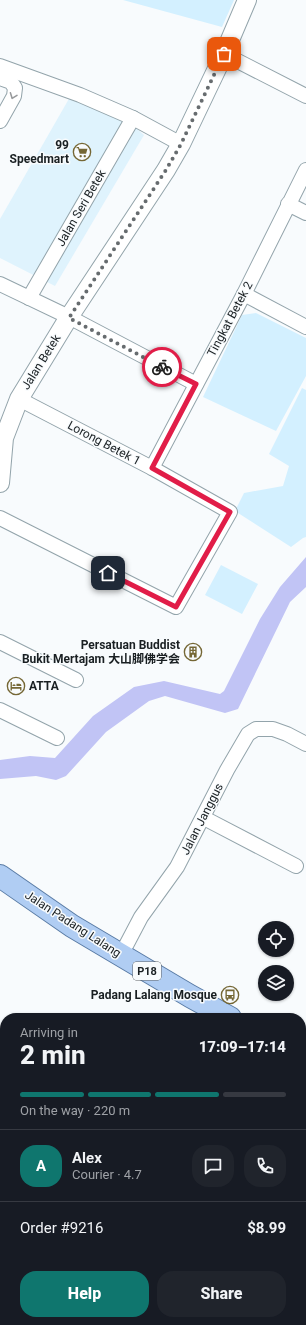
<!DOCTYPE html>
<meta charset="utf-8">
<style>
:root{--surface:#171b24;--page:#20242c;--text:#f1f3f6;--muted:#9ea1a6;--line:#363941;--accent:#0f766e}
body{margin:0;font-family:Roboto,"Noto Sans SC",sans-serif;background:var(--page);color:var(--text);height:100vh;display:flex;flex-direction:column;font-size:15px;white-space:nowrap}
*{box-sizing:border-box;margin:0}
p{font-size:13px;color:var(--muted)}
.icon{flex:none;width:22px;height:22px;fill:none;stroke:currentColor;stroke-width:2;stroke-linecap:round;stroke-linejoin:round}
.map{position:relative;flex:1;overflow:hidden}
.drawer{position:absolute;left:0px;top:1013px;width:306px;height:312px;display:flex;flex-direction:column;background:var(--surface);border-radius:16px 16px 0 0;box-shadow:0 1px 3px #0004}
.drawer>*{flex:none}
.buttons{position:absolute;left:258px;top:921px;display:grid;gap:8px}
.buttons a{display:grid;place-items:center;width:36px;height:36px;border-radius:50%;background:var(--surface);box-shadow:0 1px 3px #0004;font-size:20px}
.pin{position:absolute;display:grid;place-items:center;width:34px;height:34px;color:#fff;margin:-17px;border-radius:8px;box-shadow:0 2px 6px #0006}
.courier{position:absolute;display:grid;place-items:center;width:40px;height:40px;margin:-20px;border:3px solid #e11d48;border-radius:50%;background:#fff;color:#222;box-shadow:0 1px 5px #0007}
.headline em{font-style:normal;font-weight:800}
.headline div{display:flex;flex-direction:column-reverse}
.headline{display:flex;align-items:center;justify-content:space-between;height:68px;padding:0 20px}
h1{font-size:26px;font-weight:800;line-height:30px}
.bar{display:grid;grid-template-columns:repeat(4,1fr);gap:6px 4px;align-content:center;height:48px;padding:0 20px}
.bar i{height:5px;border-radius:3px;background:var(--line)}
.bar .on{background:var(--accent)}
.bar p{grid-column:span 4}
.line{display:flex;align-items:center;gap:10px;padding:0 20px;border-top:1px solid var(--line)}
.line div{flex:1}
.round{display:grid;place-items:center;flex:none;width:42px;height:42px;border-radius:16px;background:var(--page)}
.cta{display:flex;gap:8px;margin-top:auto;padding:8px 20px}
.cta a{flex:1;height:46px;border-radius:16px;background:var(--accent);color:#fff;font-size:16px;font-weight:800;line-height:46px;text-align:center}
.cta a+a{background:var(--page);color:var(--text)}
.map>svg:first-child{display:block}
.built{fill:#dff3fd}
.green{fill:#d3f0ff}
.water{fill:#c1c4f5}
.lines{fill:none;stroke-linecap:round;stroke-linejoin:round}
.minor-casing{stroke:#93a4ab;stroke-width:16}
.tertiary-casing{stroke:#93a4ab;stroke-width:20}
.primary-casing{stroke:#597ba5;stroke-width:24}
.minor{stroke:#fff;stroke-width:14}
.tertiary{stroke:#fff;stroke-width:18}
.primary{stroke:#b0cdf3;stroke-width:22}
.rail-casing{stroke:#929799;stroke-width:4.5}
.rail{stroke:#f8fbfd;stroke-width:3;stroke-dasharray:9;stroke-linecap:butt}
.oneway{stroke:#989a9c}
.done{stroke:#676c6f;stroke-width:4;stroke-dasharray:0 7.2}
.route{stroke:#e11d48;stroke-width:5}
.labels{text-anchor:middle;dominant-baseline:central;stroke-width:3;stroke-linejoin:round;paint-order:stroke}
.shield{fill:#f8fbfd;stroke:#5c6164;stroke-width:1}
.shield-label{font-size:11px;font-weight:bold;fill:#191f22}
.poi-label{font-size:12px;font-weight:bold;fill:#191f22;stroke:#f8fbfd;text-anchor:end}
.street-label{font-size:12px;fill:#191f22;stroke:#f8fbfd}
</style>
<div class="map">
<svg width="306" height="1325" viewBox="0 0 306 1325">
<rect width="100%" height="100%" fill="#f8fbfd"/>
<!-- built -->
<g class="built">
<polygon points="70,97 124,118 144,135 55,286 0,258 0,219"/>
<polygon points="0,1079 5,1082 5,1184 0,1181"/>
<polygon points="301,1256 306,1259 306,1325 248,1325 239,1320 301,1320"/>
</g>
<!-- green -->
<g class="green">
<polygon points="123,0 234,0 222,27"/>
<polygon points="256,313 306,338 306,376 276,431 203,397 242,315"/>
<polygon points="302,388 306,390 306,537 303,538 291,547 235,511 244,493 283,486 289,466 269,454"/>
<polygon points="221,565 258,584 242,614 205,595"/>
</g>
<!-- water -->
<polygon class="water" points="306,557 306,587 290,602 238,709 225,713 165,696 149,701 106,732 66,776 56,780 36,776 0,779 0,760 30,756 55,758 93,716 134,687 164,681 220,694 224,691 260,619 280,587"/>
<g class="lines">
<defs>
<g id="minor">
<polyline points="224,54 306,96"/>
<polyline points="0,66 80,95 133,118 181,144"/>
<polyline points="0,78 11,82 15,88 14,96 0,121"/>
<polyline points="288,204 306,213"/>
<polyline points="0,284 69,317 196,384"/>
<polyline points="244,294 306,327"/>
<polyline points="29,298 133,118"/>
<polyline points="152,468 244,294 306,170"/>
<polyline points="0,518 176,607 230,512 152,468 19,399"/>
<polyline points="0,642 76,680"/>
<polyline points="0,710 57,738"/>
<polyline points="204,818 296,866"/>
<polyline points="121,955 141,917 177,867 227,770 248,734 256,729 273,729 287,734 306,744"/>
</g>
<polyline id="tertiary" points="0,483 4,438 19,399 69,317 166,170 181,144 224,54 247,0"/>
<g id="primary">
<polyline points="0,876 72,926 190,996 230,1018"/>
<polyline points="301,1054 306,1056"/>
</g>
</defs>
<!-- minor casing -->
<use href="#minor" class="minor-casing"/>
<!-- tertiary casing -->
<use href="#tertiary" class="tertiary-casing"/>
<!-- primary casing -->
<use href="#primary" class="primary-casing"/>
<!-- minor -->
<use href="#minor" class="minor"/>
<!-- tertiary -->
<use href="#tertiary" class="tertiary"/>
<!-- primary -->
<use href="#primary" class="primary"/>
<defs>
<g id="rail">
<polyline points="0,1099 5,1102"/>
<polyline points="0,1113 5,1116"/>
<polyline points="0,1135 5,1138"/>
<polyline points="0,1147 5,1150"/>
<polyline points="0,1169 5,1172"/>
<polyline points="301,1276 306,1279"/>
<polyline points="258,1320 266,1325"/>
</g>
</defs>
<!-- rail casing -->
<use href="#rail" class="rail-casing"/>
<!-- rail -->
<use href="#rail" class="rail"/>
</g>
<!-- one-way arrows -->
<defs><path id="oneway-chevron" d="M-2-3.5L2.5 0L-2 3.5" fill="none" stroke-width="1.6" stroke-linecap="round" stroke-linejoin="round"/></defs>
<use class="oneway" href="#oneway-chevron" transform="translate(13 96) rotate(111)"/>
<g class="lines">
<!-- done -->
<polyline class="done" points="162,367 69,318 166,170 181,144 224,54"/>
<!-- route -->
<polyline class="route" points="108,573 176,607 230,512 152,468 196,384 162,367"/>
</g>
<!-- icons -->
<defs>
<symbol id="supermarket-ring" viewBox="-11 -11 22 22"><circle r="9.5" fill="#f8fbfd" stroke="#756735" stroke-width="1.5"/><path d="M-6-5.5h2.5l.6 2H6L4.5 2H-2.5L-4.4-4H-6ZM-1.5 3.2a1.3 1.3 0 1 0 .1 0ZM3 3.2a1.3 1.3 0 1 0 .1 0Z" fill="#756735"/></symbol>
<symbol id="building-ring" viewBox="-11 -11 22 22"><circle r="9.5" fill="#f8fbfd" stroke="#756735" stroke-width="1.5"/><path d="M-4-6H4V6H1V3H-1V6H-4ZM-2.5-4.3h1.7v1.8h-1.7ZM.8-4.3h1.7v1.8H.8ZM-2.5-1h1.7V.8h-1.7ZM.8-1h1.7V.8H.8Z" fill="#756735"/></symbol>
<symbol id="hotel-ring" viewBox="-11 -11 22 22"><circle r="9.5" fill="#f8fbfd" stroke="#756735" stroke-width="1.5"/><path d="M-6-4.5h1.5V1H6V5H4.5V3h-9V5H-6ZM-4 0a1.8 1.8 0 1 1 3.6 0ZM.5 0V-2.5h3Q6-2.5 6 0Z" fill="#756735"/></symbol>
<symbol id="bus-ring" viewBox="-11 -11 22 22"><circle r="9.5" fill="#f8fbfd" stroke="#756735" stroke-width="1.5"/><path d="M-5-6H5V4H4V6H2V4H-2V6H-4V4H-5ZM-3.5-4V0h7V-4ZM-3.5 1.2v1.5H-2V1.2ZM2 1.2v1.5H3.5V1.2Z" fill="#756735"/></symbol>
</defs>
<g fill-rule="evenodd">
<use href="#supermarket-ring" x="72" y="142" width="20" height="20"/>
<use href="#building-ring" x="183" y="642" width="20" height="20"/>
<use href="#hotel-ring" x="6" y="676" width="20" height="20"/>
<use href="#bus-ring" x="220" y="985" width="20" height="20"/>
</g>
<g class="labels">
<!-- shield labels -->
<rect class="shield" x="133" y="962" width="28" height="18" rx="3"/>
<g class="shield-label">
<text x="147" y="971">P18</text>
</g>
<!-- poi labels -->
<g class="poi-label">
<text x="69" y="145">99<tspan x="69" dy="14">Speedmart</tspan></text>
<text x="180" y="645">Persatuan Buddist<tspan x="180" dy="14">Bukit Mertajam 大山脚佛学会</tspan></text>
<text x="29" y="686" text-anchor="start">ATTA</text>
<text x="217" y="995">Padang Lalang Mosque</text>
</g>
<!-- street labels -->
<g class="street-label">
<text transform="translate(81 208) rotate(-60)">Jalan Seri Betek</text>
<text transform="translate(230 319) rotate(-62)">Tingkat Betek 2</text>
<text transform="translate(41 362) rotate(-58)">Jalan Betek</text>
<text transform="translate(104 443) rotate(28)">Lorong Betek 1</text>
<text transform="translate(202 819) rotate(-63)">Jalan Janggus</text>
<text transform="translate(73 924) rotate(33)">Jalan Padang Lalang</text>
</g>
</g>
</svg>
<div class="buttons">
<a><svg class="icon" aria-label="locate" viewBox="0 0 24 24"><circle cx="12" cy="12" r="6"/><path d="M12 2v4M12 18v4M2 12h4M18 12h4"/></svg></a>
<a><svg class="icon" aria-label="layers" viewBox="0 0 24 24"><path d="M12 4l9 5-9 5-9-5zM3 14l9 5 9-5"/></svg></a>
</div>
<div class="pin" style="left:224px;top:54px;background:#ea580c"><svg class="icon" aria-label="bag" viewBox="0 0 24 24"><path d="M5 8h14l-1 12H6zM9 8a3 3 0 0 1 6 0"/></svg></div>
<div class="pin" style="left:108px;top:573px;background:#1f2937"><svg class="icon" aria-label="home" viewBox="0 0 24 24"><path d="M3 11l9-7 9 7M6 9v11h12V9"/></svg></div>
<div class="courier" style="left:162px;top:367px"><svg class="icon" aria-label="bike" viewBox="0 0 24 24"><circle cx="6" cy="16" r="4"/><circle cx="18" cy="16" r="4"/><path d="M6 16l4-8h5l3 8M10 8l3 8H6M13 5h3"/></svg></div>
<section class="drawer">
<div class="headline"><div><h1>2 min</h1><p>Arriving in</p></div><em>17:09–17:14</em></div>
<div class="bar"><i class="on"></i><i class="on"></i><i class="on"></i><i></i><p>On the way · 220 m</p></div>
<div class="line" style="height:72px"><b class="round" style="background:var(--accent);color:#fff">A</b><div><b>Alex</b><p>Courier · 4.7</p></div><a class="round"><svg class="icon" aria-label="chat" viewBox="0 0 24 24"><path d="M4 5h16v11H9l-5 4z"/></svg></a><a class="round"><svg class="icon" aria-label="phone" viewBox="0 0 24 24"><path d="M5 4h4l2 5-3 2q2 4 5 5l2-3 5 2v4C11 20 4 13 5 4z"/></svg></a></div>
<div class="line" style="height:52px"><div>Order #9216</div><b>$8.99</b></div>
<div class="cta"><a>Help</a><a>Share</a></div>
</section>
</div>
